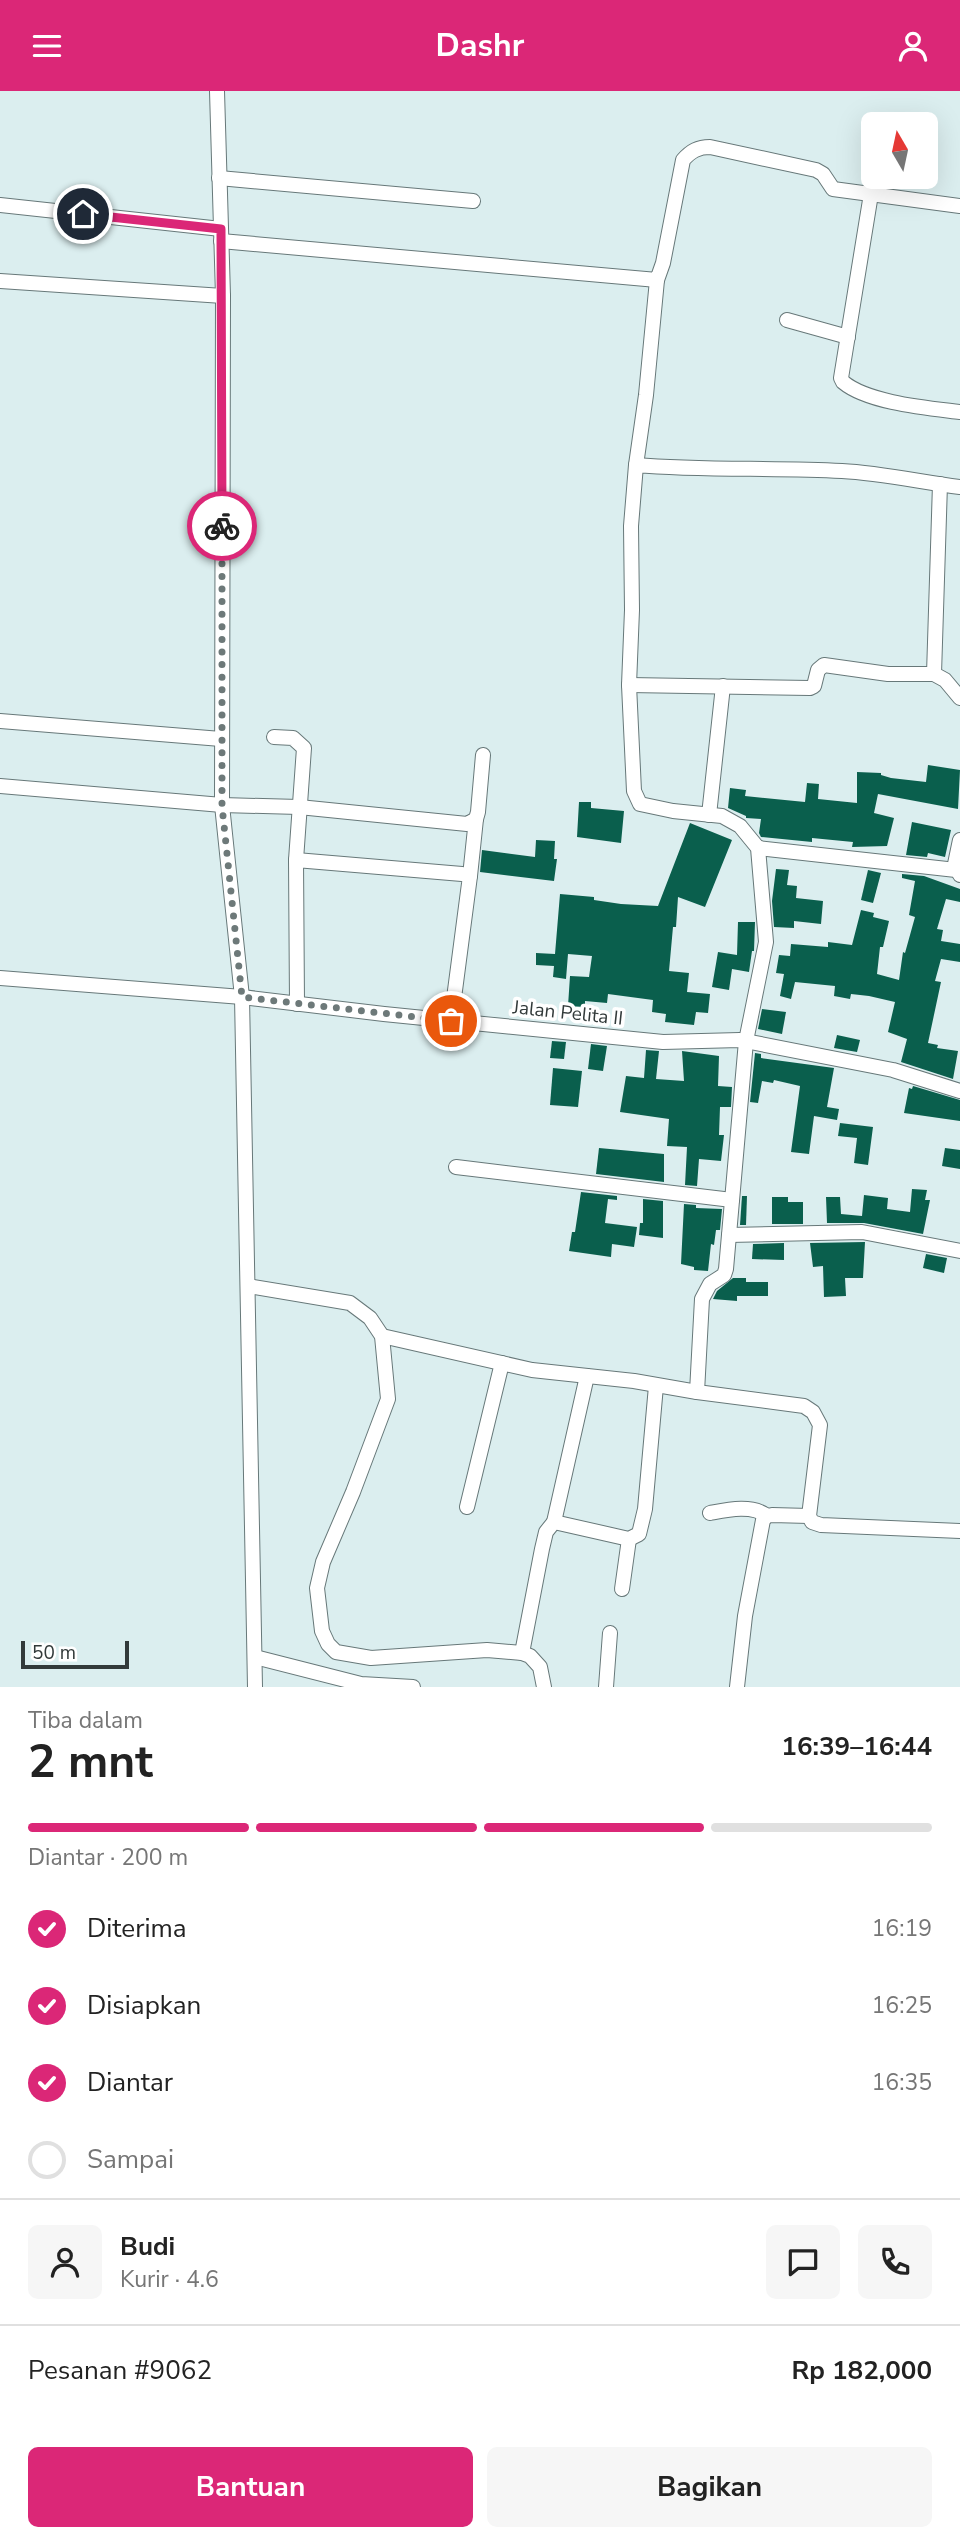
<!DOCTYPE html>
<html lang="id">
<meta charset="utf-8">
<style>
:root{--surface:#fff;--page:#f6f6f6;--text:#222;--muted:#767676;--line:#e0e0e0;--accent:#db2777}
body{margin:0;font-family:"Nunito Sans",sans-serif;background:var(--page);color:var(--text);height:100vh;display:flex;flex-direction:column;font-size:26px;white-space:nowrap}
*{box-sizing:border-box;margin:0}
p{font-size:23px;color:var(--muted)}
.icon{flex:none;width:38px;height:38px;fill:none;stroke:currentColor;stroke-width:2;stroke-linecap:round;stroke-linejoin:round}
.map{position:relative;height:1596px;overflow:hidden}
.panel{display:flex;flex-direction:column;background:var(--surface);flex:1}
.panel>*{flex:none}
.needle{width:46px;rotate:351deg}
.controls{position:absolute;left:861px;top:21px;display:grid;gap:14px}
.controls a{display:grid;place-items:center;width:77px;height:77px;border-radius:10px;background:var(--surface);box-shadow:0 7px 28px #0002;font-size:35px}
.scale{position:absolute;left:21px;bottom:18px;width:108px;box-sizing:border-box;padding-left:7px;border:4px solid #323a3a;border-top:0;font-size:19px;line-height:24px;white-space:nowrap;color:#323a3a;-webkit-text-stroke:5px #fff;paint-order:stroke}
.pin{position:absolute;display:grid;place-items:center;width:60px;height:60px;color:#fff;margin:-30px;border:4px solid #fff;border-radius:50%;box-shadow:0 2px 7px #0007}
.courier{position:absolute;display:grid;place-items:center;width:70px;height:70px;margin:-35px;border:5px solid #db2777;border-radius:50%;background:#fff;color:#222;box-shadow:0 2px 9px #0007}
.overview em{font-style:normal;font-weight:700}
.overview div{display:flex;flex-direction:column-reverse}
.overview{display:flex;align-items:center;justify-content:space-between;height:119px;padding:0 28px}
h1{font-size:46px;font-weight:700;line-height:52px}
.bar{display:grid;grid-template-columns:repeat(4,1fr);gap:10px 7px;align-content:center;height:84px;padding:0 28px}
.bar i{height:9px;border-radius:5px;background:var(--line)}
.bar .on{background:var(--accent)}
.bar p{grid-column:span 4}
.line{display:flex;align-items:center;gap:18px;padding:0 28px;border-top:2px solid var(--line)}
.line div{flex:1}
.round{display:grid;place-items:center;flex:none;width:74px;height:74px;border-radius:10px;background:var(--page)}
ol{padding:0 28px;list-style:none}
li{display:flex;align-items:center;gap:21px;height:77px}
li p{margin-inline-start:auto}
li .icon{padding:7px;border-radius:50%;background:var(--accent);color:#fff;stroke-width:4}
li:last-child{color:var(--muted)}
li i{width:38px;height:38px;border:4px solid var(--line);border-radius:50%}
.action{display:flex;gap:14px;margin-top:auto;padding:14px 28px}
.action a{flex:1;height:80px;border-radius:10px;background:var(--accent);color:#fff;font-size:28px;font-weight:700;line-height:80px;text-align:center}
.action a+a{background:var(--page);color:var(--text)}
header{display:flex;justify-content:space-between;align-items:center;height:91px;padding:0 28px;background:var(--accent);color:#fff;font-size:32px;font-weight:700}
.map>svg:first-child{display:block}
.building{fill:#0a5f4d}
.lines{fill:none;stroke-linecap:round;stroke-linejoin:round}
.street-casing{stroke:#677879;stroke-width:16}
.street{stroke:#fff;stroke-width:14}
.done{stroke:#6d7979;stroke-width:7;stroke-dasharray:0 12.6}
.route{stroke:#db2777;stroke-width:9}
.labels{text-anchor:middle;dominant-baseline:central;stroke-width:7;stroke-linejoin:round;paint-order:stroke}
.street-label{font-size:19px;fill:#323a3a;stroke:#fff}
</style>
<header><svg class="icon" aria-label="menu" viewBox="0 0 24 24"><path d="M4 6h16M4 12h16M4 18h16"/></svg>Dashr<svg class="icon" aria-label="person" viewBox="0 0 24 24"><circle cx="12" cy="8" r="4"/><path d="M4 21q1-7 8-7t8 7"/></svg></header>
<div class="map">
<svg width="960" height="1596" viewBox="0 0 960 1596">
<rect width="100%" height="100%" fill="#dbeeef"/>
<!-- building -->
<g class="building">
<polygon points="928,674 960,679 958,718 878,703 874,722 894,727 887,755 852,756 853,751 812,747 812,751 761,746 759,742 761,728 746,727 746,725 728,717 730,697 746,699 745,705 805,711 807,692 819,693 818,708 857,712 857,681 881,682 881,684 891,687 926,691"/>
<polygon points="579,711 591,711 591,717 624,720 621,752 577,746"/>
<polygon points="912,731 951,739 945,766 928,762 927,766 906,764"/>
<polygon points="690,732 732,749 705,816 678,806 676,836 673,836 669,880 689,882 687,901 710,903 708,922 696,921 694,934 665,931 666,923 652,921 653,909 608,903 607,912 585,910 585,916 568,915 570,885 589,886 592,865 568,863 566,888 553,886 554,875 536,874 536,862 555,863 560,803 594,806 594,809 621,813 658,815"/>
<polygon points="536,749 555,750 554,768 557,768 554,790 480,781 482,759 535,766"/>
<polygon points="776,778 789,779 787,794 797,795 796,807 823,810 821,833 794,830 794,837 774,836 772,810"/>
<polygon points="868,779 881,782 873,812 861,809"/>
<polygon points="902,783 924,785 960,798 960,811 946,808 937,838 943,839 941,850 960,853 960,871 941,868 935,890 941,891 928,952 938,954 937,957 958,960 953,988 901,971 907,948 888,941 895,911 869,905 851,903 850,908 834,905 835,895 795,891 791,908 780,905 784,883 776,882 779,864 790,865 791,853 828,856 828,851 852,854 861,819 874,822 873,826 889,830 883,856 880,856 877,883 899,889 903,861 905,862 915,826 909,824 915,790 902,787"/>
<polygon points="738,831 755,831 754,860 752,860 749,881 732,878 729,899 712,896 718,861 737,864"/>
<polygon points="762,918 786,921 782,943 758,938"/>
<polygon points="837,944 860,949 857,961 834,957"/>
<polygon points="552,950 566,951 564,968 550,967"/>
<polygon points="591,953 607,955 603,980 588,978"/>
<polygon points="646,959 659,960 656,988 684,990 682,960 719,965 718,995 732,996 731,1016 720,1016 719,1044 724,1044 721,1070 699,1068 697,1095 685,1094 687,1056 667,1055 669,1028 620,1021 626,985 644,987"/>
<polygon points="755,962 761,963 761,967 834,977 827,1016 839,1018 837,1029 814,1025 809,1063 791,1061 800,995 774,989 773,992 762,990 758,1012 750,1011"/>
<polygon points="553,977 582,980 578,1016 550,1014"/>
<polygon points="913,995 960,1009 960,1030 904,1022 909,997 912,998"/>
<polygon points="840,1032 873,1036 868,1074 854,1072 857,1047 838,1045"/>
<polygon points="599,1057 664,1063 664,1091 596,1083"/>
<polygon points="945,1057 960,1059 960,1078 942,1075"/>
<polygon points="912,1098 927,1099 925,1109 930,1109 923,1143 864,1132 827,1132 826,1106 840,1106 841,1123 862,1125 864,1104 888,1107 887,1118 910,1121"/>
<polygon points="581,1101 617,1105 617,1109 608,1108 605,1132 637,1136 634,1156 612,1153 611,1166 569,1160 572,1141 575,1141"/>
<polygon points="742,1105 747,1105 746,1134 740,1134"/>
<polygon points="772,1106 788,1106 788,1111 803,1111 803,1133 772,1133"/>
<polygon points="643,1108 663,1110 663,1147 639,1144 640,1132 643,1132"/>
<polygon points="684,1113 696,1114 696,1117 722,1118 720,1139 716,1139 714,1154 711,1153 708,1180 694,1179 694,1176 681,1173"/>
<polygon points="865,1151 863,1187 845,1187 846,1205 824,1206 823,1175 813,1176 810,1152"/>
<polygon points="784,1152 784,1169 752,1168 753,1153"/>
<polygon points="926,1163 947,1167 944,1182 923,1177"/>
<polygon points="733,1187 746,1187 746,1191 768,1191 768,1205 737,1205 737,1210 713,1208 717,1200"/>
</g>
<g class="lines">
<defs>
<g id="street">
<polyline points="217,0 223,205 222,714 242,906 255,1596"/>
<polyline points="219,87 473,110"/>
<path d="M 871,103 L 841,287 L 843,291 C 868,312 928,317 960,321"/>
<polyline points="0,114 221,138"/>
<path d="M 221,150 L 657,189 L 663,172 L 683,69 C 691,60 698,56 710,56 L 816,79 L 823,83 L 833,98 L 960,115"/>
<polyline points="0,190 223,205"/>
<polyline points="787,229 848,246"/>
<polyline points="636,374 646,304 657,189"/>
<polyline points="940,393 934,583 945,589 960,607"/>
<path d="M 960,396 C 921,391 881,382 842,380 C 773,376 704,380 636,374 L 631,435 L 632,519 L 629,594 L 634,700 L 640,713 L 673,720 L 722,725 L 740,735 L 758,757 L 766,851 L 746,950 L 726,1178 L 724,1184 L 710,1193 L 702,1208 L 697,1301 L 804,1315 L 813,1321 L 820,1334 L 809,1425 L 812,1431 L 821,1434 L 960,1440"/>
<polyline points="629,594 810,597 814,595 818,579 824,574 888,583 934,583"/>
<polyline points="0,630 221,648"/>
<polyline points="274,646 293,647 304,657 296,769"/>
<polyline points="0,695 222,714 299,716 467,733 476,728 478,721 483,664"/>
<polyline points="709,724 723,595"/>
<polyline points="758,757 956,779"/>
<polyline points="960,784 955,773 960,749"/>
<polyline points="470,785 476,728"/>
<polyline points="0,887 242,906 384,923 663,951 740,949 893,979 960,1000"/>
<polyline points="297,913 296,769 462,783 470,785 451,930"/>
<polyline points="456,1076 732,1109"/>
<polyline points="729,1144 862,1141 960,1160"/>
<polyline points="248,1195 350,1212 370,1227 382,1245 388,1308 353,1401 323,1471 317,1497 322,1540 328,1553 336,1561 371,1567 487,1559 522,1562 530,1565 540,1576 544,1596"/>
<polyline points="382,1245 532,1279 634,1290 697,1301"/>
<polyline points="467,1416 502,1272"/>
<path d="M 710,1422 C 726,1419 752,1413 767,1425"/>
<polyline points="554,1431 587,1285"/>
<polyline points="622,1498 629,1448"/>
<polyline points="522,1562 542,1458 546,1441 554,1431 629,1448 639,1443 645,1418 656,1295"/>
<polyline points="255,1566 361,1593 413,1596"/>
<polyline points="606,1596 610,1542"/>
<polyline points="737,1596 745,1525 763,1429 767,1425 772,1424 809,1425"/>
</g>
</defs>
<!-- street casing -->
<use href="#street" class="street-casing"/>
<!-- street -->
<use href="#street" class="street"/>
</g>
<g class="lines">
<!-- done -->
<polyline class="done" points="222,435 222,715 242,906 451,930"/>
<!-- route -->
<polyline class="route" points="83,123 221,138 222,435"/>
</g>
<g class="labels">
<!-- street labels -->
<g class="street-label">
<text transform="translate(568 922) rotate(6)">Jalan Pelita II</text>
</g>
</g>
</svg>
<div class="controls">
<a><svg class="needle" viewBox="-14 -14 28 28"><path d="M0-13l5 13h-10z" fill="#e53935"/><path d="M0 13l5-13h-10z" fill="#767676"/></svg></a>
</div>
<div class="scale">50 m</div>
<div class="pin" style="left:451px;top:930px;background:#ea580c"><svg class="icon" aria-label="bag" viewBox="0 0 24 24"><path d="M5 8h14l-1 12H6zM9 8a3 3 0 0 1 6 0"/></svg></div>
<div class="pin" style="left:83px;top:123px;background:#1f2937"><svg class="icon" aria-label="home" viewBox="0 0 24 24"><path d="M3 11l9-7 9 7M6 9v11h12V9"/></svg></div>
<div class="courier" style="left:222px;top:435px"><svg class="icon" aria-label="bike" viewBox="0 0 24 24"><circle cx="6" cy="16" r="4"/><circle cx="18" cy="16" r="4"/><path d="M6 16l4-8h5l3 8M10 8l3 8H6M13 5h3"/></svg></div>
</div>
<section class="panel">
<div class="overview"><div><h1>2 mnt</h1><p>Tiba dalam</p></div><em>16:39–16:44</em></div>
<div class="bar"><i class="on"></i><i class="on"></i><i class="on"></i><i></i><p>Diantar · 200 m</p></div>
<ol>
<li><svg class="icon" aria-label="check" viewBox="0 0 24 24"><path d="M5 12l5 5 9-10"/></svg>Diterima<p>16:19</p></li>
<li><svg class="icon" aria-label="check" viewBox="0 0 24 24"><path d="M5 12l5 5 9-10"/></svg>Disiapkan<p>16:25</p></li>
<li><svg class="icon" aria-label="check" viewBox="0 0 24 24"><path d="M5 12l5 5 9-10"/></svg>Diantar<p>16:35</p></li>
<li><i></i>Sampai</li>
</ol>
<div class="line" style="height:126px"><a class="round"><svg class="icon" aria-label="person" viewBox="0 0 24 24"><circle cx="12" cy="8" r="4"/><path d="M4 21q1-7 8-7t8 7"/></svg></a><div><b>Budi</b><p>Kurir · 4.6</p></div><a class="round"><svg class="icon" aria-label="chat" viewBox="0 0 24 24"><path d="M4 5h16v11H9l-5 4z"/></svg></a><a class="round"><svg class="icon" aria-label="phone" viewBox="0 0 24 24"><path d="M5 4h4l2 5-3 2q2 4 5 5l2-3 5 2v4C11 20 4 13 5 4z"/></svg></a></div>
<div class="line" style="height:91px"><div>Pesanan #9062</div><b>Rp 182,000</b></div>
<div class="action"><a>Bantuan</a><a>Bagikan</a></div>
</section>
